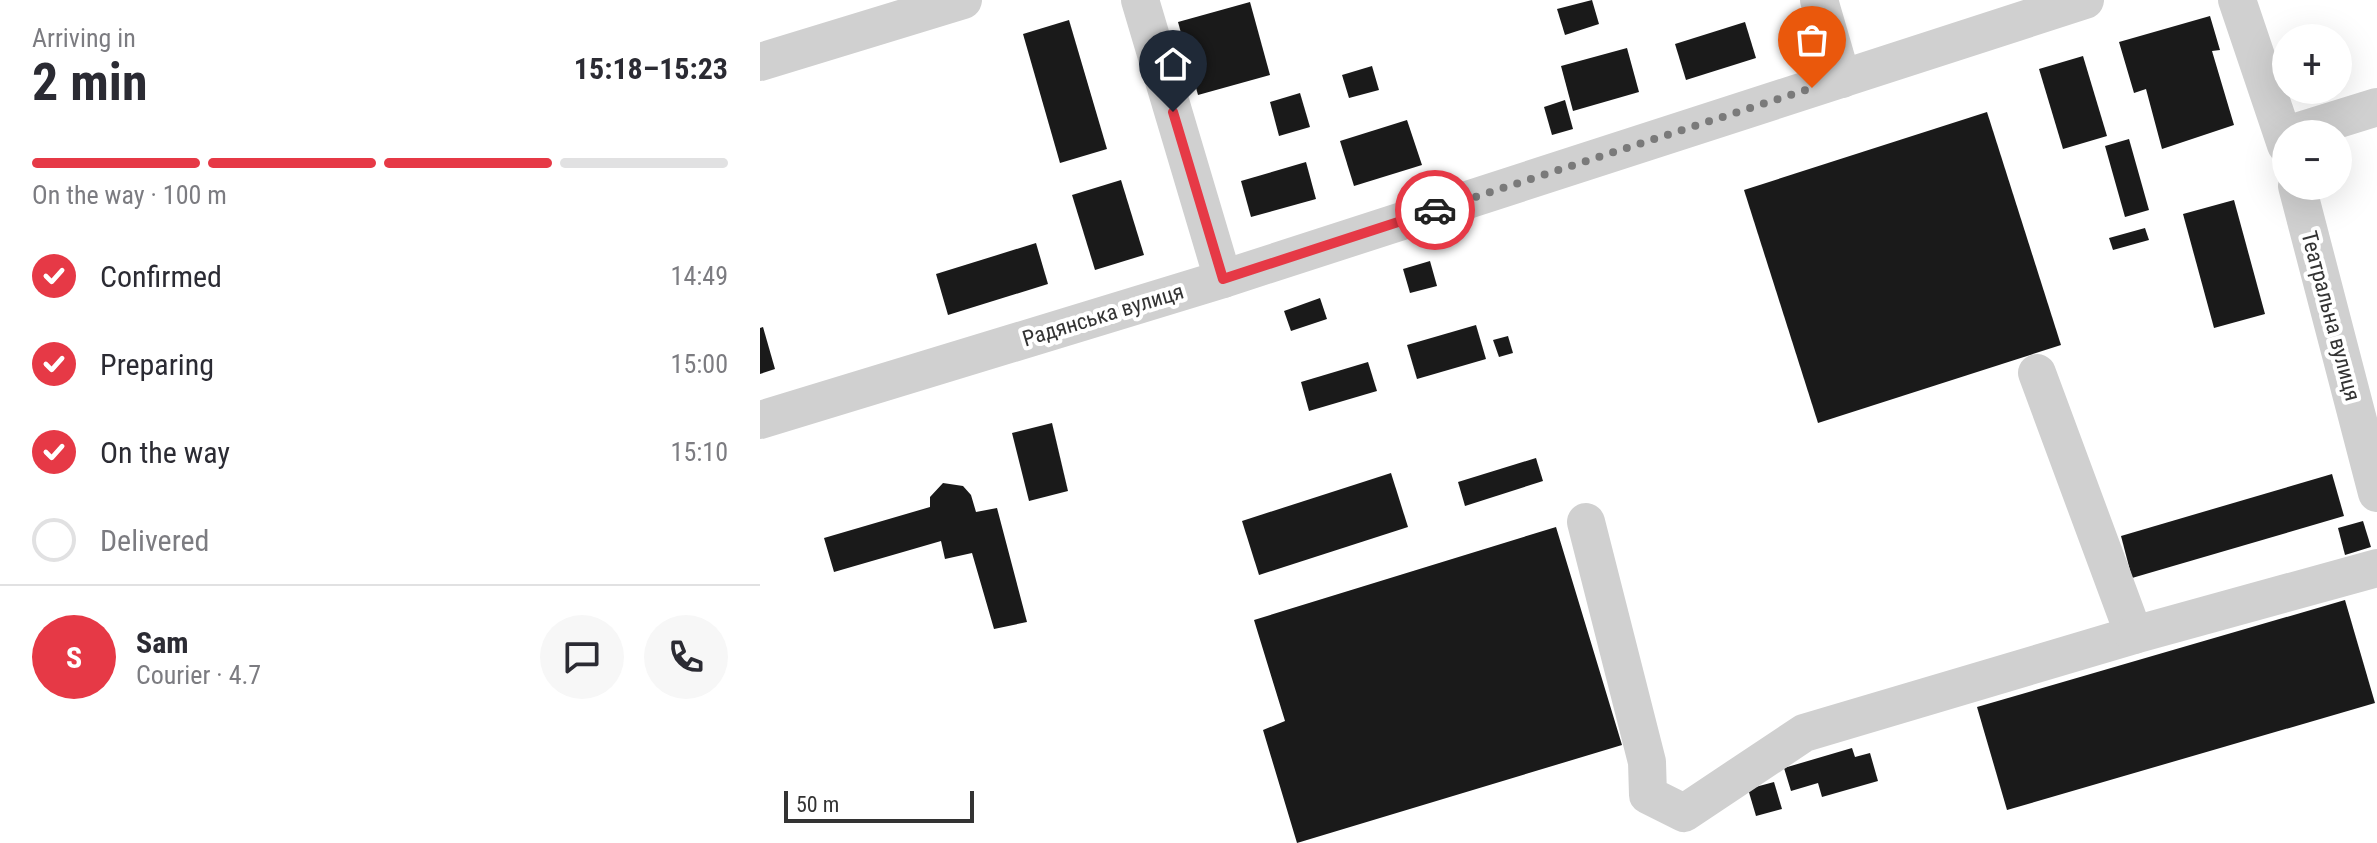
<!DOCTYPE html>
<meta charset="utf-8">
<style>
:root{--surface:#fff;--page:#f7f7f7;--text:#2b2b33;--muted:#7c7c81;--line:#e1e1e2;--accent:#e63946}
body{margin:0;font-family:"Roboto Condensed",sans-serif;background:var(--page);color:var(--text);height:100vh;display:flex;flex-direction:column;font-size:30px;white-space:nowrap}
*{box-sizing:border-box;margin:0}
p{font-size:26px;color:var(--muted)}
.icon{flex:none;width:44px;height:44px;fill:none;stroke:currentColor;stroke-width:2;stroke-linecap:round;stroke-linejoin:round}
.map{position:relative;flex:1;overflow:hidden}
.sheet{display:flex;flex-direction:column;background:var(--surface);width:760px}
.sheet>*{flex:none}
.fabs{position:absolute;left:1512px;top:24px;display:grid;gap:16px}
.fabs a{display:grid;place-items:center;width:80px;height:80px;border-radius:50%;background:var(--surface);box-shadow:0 8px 32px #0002;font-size:40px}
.scale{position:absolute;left:24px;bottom:20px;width:190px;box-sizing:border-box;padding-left:8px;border:4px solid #333;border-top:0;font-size:22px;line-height:28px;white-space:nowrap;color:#333;-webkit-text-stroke:6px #fff;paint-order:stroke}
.pin{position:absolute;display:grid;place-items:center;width:68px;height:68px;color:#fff;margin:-82px -34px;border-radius:50% 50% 50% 0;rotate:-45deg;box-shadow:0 0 8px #0007}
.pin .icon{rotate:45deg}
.courier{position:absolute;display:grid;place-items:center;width:80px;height:80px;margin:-40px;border:6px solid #e63946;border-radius:50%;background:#fff;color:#222;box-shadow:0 2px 10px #0007}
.summary em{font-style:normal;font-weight:700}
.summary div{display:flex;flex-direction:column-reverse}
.summary{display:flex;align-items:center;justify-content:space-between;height:136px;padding:0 32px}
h1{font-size:52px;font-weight:700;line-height:60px}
.bar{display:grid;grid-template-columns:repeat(4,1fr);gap:12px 8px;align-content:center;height:96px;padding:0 32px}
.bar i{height:10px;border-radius:6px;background:var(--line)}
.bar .on{background:var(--accent)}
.bar p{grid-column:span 4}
.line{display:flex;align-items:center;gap:20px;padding:0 32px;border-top:2px solid var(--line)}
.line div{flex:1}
.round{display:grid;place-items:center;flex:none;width:84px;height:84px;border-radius:42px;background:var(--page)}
ol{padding:0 32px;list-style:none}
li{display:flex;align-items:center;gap:24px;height:88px}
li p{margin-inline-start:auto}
li .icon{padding:8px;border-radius:50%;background:var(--accent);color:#fff;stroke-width:4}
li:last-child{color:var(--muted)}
li i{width:44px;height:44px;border:4px solid var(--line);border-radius:50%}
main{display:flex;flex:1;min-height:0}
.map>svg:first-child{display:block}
.building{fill:#1a1a1a}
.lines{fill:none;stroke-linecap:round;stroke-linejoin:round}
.minor{stroke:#d0d0d0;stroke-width:38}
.done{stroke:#7a7a7a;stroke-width:8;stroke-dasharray:0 14.4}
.route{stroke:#e63946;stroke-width:10}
.labels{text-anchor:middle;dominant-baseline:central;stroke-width:8;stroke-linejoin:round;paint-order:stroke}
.street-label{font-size:22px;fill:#333;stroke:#fff}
</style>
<main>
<section class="sheet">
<div class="summary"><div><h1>2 min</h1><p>Arriving in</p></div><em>15:18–15:23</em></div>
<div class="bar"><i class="on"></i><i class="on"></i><i class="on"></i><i></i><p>On the way · 100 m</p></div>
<ol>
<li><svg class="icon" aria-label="check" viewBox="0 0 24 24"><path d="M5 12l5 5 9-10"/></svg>Confirmed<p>14:49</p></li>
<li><svg class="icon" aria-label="check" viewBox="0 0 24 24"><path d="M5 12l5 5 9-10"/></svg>Preparing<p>15:00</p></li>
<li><svg class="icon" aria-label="check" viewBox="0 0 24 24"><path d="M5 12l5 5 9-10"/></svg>On the way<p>15:10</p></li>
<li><i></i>Delivered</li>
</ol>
<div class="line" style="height:144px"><b class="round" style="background:var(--accent);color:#fff">S</b><div><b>Sam</b><p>Courier · 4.7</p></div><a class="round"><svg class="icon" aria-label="chat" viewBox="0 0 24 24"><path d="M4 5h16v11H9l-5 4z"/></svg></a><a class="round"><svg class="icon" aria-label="phone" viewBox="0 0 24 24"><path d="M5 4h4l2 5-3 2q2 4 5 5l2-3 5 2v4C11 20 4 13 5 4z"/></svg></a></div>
</section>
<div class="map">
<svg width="1617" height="843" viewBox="0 0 1617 843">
<rect width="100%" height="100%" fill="#fff"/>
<!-- building -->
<g class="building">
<polygon points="832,0 839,24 805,35 797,9"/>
<polygon points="490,2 510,75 438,95 418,22"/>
<polygon points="1450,16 1460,50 1452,51 1474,125 1402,149 1386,89 1374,93 1359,42"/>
<polygon points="309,20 347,149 300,163 263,34"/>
<polygon points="985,22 996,58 926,80 915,44"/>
<polygon points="867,48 879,92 813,111 801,66"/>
<polygon points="1323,56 1347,136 1303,149 1279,69"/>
<polygon points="612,66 619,90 589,98 582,75"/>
<polygon points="540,93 550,127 519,136 510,102"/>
<polygon points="805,100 813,129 792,135 784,107"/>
<polygon points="1227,112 1301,345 1058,423 984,190"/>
<polygon points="647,120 662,165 594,186 580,141"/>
<polygon points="1369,139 1389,210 1365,217 1345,146"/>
<polygon points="546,162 556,199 491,217 481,181"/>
<polygon points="361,180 384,255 335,270 312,195"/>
<polygon points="1474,200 1505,314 1454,328 1423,214"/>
<polygon points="1385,228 1389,240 1353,250 1349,238"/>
<polygon points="276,243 288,284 188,315 176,274"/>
<polygon points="670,261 677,286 650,293 643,269"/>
<polygon points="560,298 567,319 531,331 524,311"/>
<polygon points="716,325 726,359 657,379 647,345"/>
<polygon points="3,327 15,369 0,374 0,328"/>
<polygon points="748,336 753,353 739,357 733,340"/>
<polygon points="608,362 617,391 549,411 541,382"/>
<polygon points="292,423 308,491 269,501 252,433"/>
<polygon points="776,458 783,481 705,506 698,482"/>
<polygon points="631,473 648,527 499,575 482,521"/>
<polygon points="1572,474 1584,516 1372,578 1361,536"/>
<polygon points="183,483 203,486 211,495 216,512 237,508 267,622 234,629 212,553 185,559 181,541 74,572 64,538 170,507 170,497"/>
<polygon points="1603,521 1611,547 1585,555 1578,528"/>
<polygon points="796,527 862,745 537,843 503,730 525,721 494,620"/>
<polygon points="1585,600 1615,703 1247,810 1217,707"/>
<polygon points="1092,748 1095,757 1110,753 1118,781 1062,797 1058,783 1031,791 1024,768"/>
<polygon points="1014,782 1022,809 996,816 988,789"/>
</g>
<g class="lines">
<!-- minor -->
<g class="minor">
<polyline points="380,0 463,279"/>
<polyline points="1059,0 1082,79"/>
<polyline points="1477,0 1526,145"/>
<polyline points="0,62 203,0"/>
<polyline points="1530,134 1617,107"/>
<polyline points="1537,186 1617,493"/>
<polyline points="0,420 463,279 1325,0"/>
<polyline points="826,522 887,762 888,795 924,813 1044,733 1374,635 1277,373"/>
<polyline points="1374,635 1617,568"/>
</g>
</g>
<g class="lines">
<!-- done -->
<polyline class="done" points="675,210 1052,88"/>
<!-- route -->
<polyline class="route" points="413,112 463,279 675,210"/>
</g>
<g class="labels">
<!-- street labels -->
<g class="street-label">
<text transform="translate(343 315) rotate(-17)">Радянська вулиця</text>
<text transform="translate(1571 316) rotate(75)">Театральна вулиця</text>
</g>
</g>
</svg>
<div class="fabs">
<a>+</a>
<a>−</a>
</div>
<div class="scale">50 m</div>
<div class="pin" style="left:1052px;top:88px;background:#ea580c"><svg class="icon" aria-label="bag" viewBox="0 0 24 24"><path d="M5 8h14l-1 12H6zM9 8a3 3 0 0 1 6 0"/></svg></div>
<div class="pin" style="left:413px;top:112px;background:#1f2937"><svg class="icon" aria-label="home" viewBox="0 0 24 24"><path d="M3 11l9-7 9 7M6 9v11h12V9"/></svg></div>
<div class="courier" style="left:675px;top:210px"><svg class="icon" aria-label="car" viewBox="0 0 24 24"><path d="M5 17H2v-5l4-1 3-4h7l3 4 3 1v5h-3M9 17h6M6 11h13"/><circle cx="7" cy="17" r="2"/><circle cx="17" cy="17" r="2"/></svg></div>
</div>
</main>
